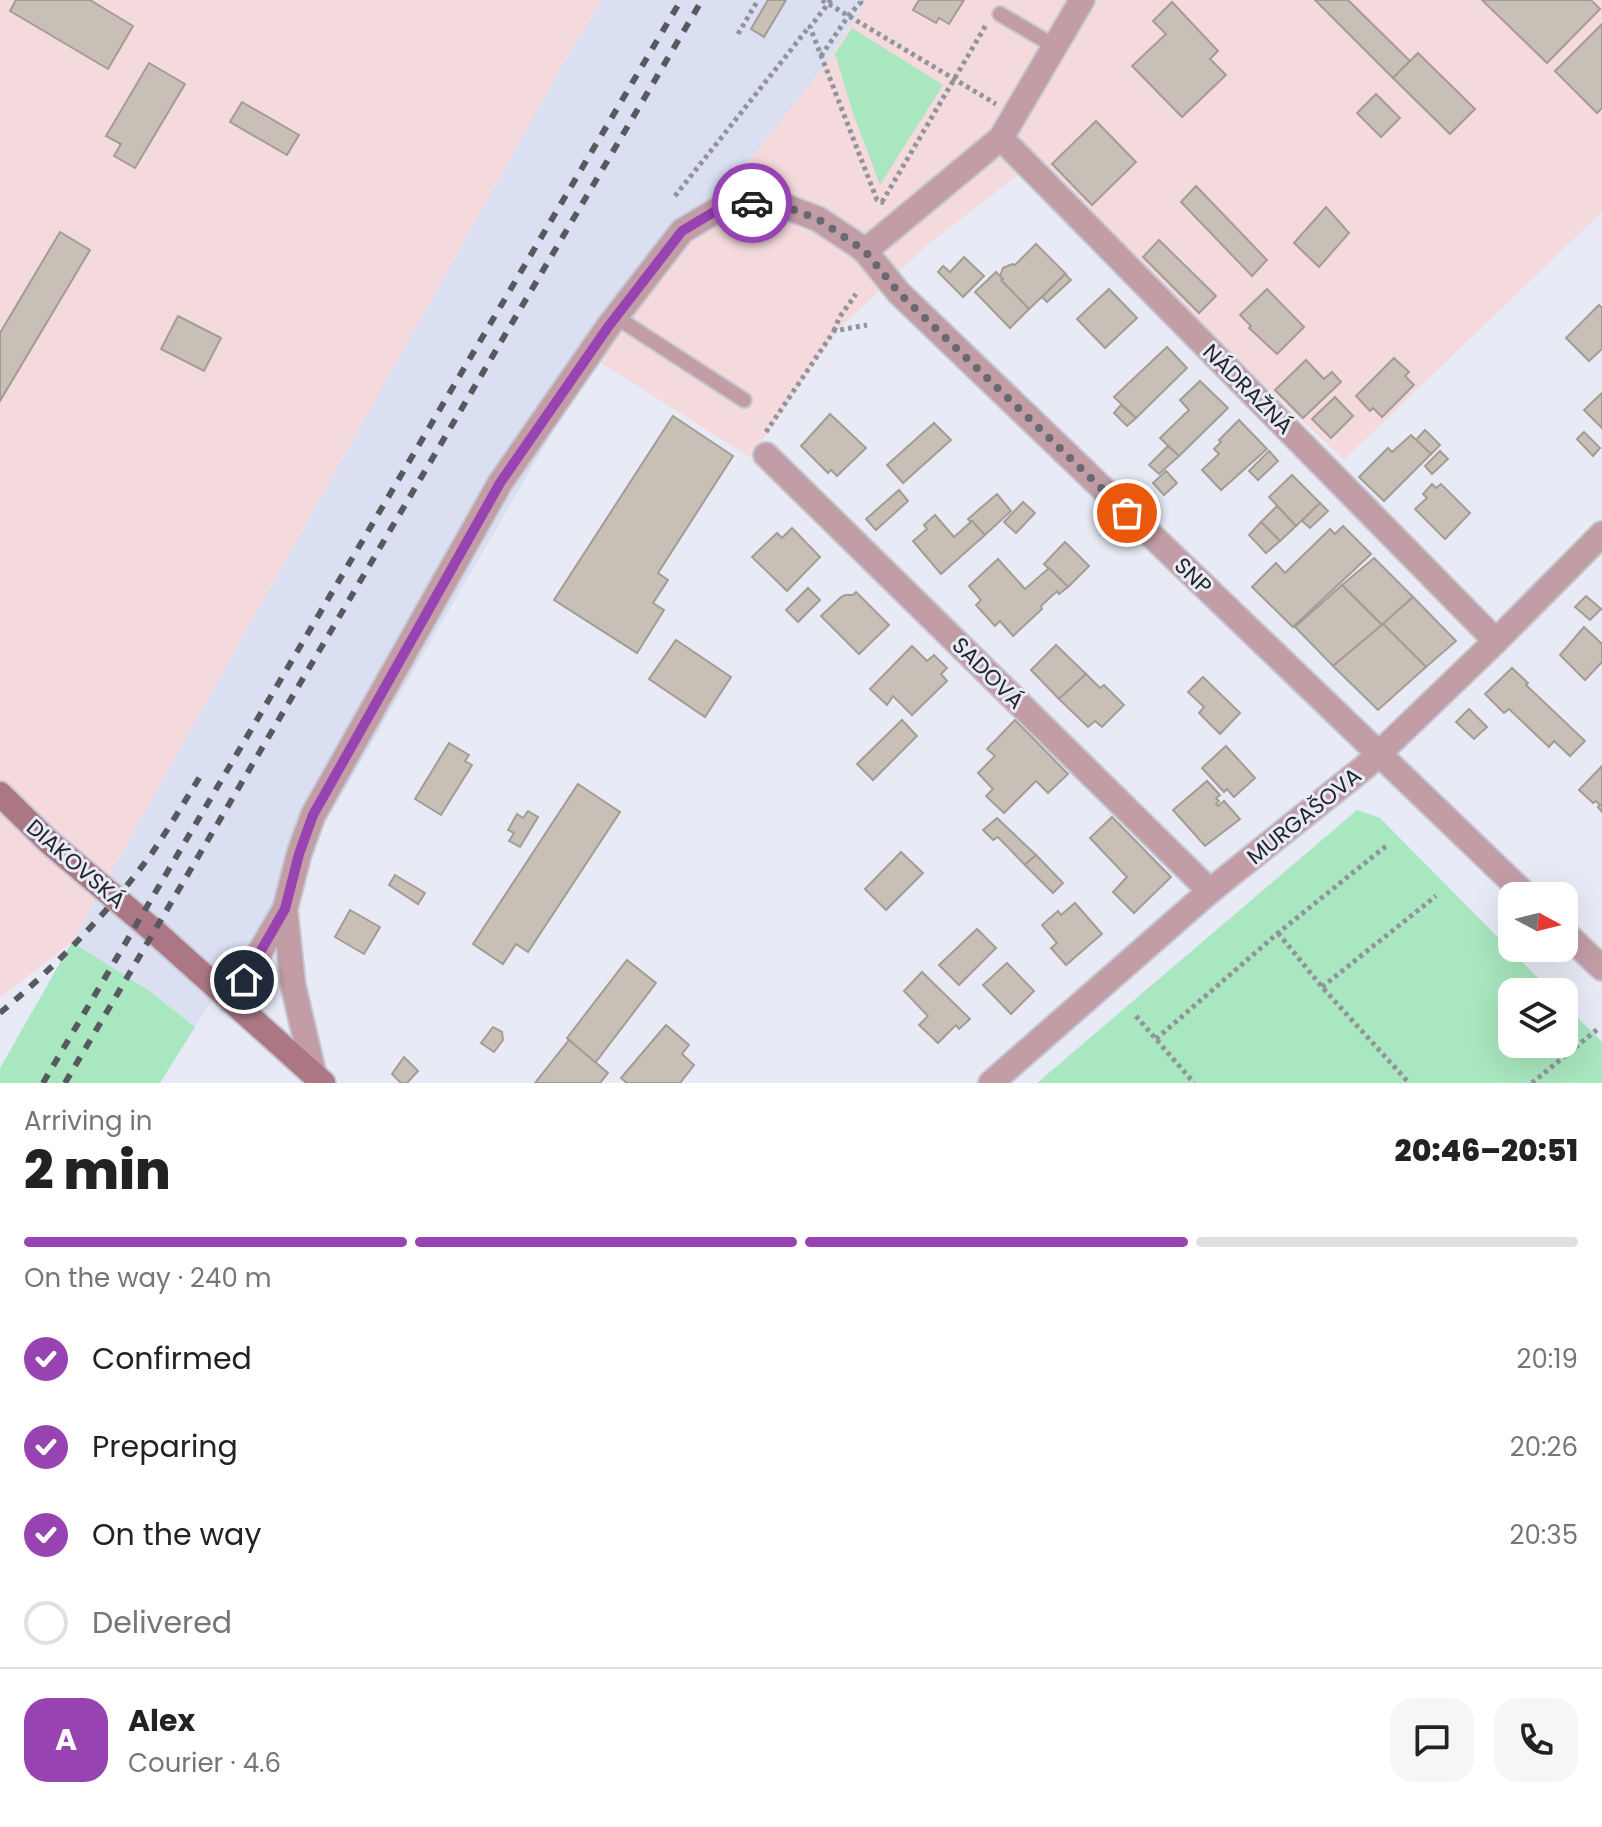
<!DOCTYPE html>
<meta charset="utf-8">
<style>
:root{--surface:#fff;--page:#f6f6f6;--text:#222;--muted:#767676;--line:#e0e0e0;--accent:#9743b1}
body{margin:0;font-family:Poppins,sans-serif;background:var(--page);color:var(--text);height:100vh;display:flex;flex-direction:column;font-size:30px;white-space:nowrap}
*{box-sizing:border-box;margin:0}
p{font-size:26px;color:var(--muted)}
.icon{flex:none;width:44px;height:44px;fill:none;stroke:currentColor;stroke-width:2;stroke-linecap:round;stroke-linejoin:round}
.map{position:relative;height:1083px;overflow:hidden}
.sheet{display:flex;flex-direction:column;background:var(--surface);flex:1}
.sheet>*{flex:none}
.needle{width:52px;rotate:97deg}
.fabs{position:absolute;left:1498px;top:882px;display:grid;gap:16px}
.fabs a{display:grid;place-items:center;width:80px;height:80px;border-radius:16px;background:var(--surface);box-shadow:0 8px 32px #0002;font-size:40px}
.pin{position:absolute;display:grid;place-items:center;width:68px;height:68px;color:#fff;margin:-34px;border:4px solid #fff;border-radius:50%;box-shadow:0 2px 8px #0007}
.courier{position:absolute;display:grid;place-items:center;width:80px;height:80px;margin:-40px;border:6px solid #9743b1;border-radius:50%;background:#fff;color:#222;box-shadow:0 2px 10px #0007}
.overview em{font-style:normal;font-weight:800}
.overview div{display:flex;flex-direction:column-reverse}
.overview{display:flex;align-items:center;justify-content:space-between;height:136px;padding:0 24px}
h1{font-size:52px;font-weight:800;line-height:60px}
.bar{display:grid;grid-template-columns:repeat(4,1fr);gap:12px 8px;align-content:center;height:96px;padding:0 24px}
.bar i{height:10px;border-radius:6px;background:var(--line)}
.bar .on{background:var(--accent)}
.bar p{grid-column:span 4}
.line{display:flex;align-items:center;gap:20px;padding:0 24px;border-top:2px solid var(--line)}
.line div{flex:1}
.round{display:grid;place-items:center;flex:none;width:84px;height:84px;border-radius:24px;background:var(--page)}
ol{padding:0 24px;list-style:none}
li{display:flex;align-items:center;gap:24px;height:88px}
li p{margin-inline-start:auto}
li .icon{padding:8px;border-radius:50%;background:var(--accent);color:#fff;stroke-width:4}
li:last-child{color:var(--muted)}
li i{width:44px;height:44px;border:4px solid var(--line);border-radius:50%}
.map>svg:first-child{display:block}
.built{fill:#dadff1}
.industrial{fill:#f5dadd}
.green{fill:#a8e7bf}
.building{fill:#c8c0b7;stroke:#a49c94;stroke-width:2}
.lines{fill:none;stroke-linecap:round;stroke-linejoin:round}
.lane-casing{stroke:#c5c7d1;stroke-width:18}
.street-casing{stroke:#c5c7d1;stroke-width:28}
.secondary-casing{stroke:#c5c7d1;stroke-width:28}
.path{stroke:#92949c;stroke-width:5;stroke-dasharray:4 4;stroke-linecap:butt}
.lane{stroke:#c29da6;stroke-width:14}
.street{stroke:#c29da6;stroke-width:24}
.secondary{stroke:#ac7785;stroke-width:24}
.rail{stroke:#57595e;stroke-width:6;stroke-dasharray:10 10;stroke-linecap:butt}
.done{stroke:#696a71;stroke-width:8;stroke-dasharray:0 14.4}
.route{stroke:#9743b1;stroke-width:10}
.labels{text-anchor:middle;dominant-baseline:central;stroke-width:6;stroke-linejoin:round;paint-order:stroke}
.street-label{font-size:22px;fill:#242529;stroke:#e8ebf6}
</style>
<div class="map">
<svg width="1602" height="1083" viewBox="0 0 1602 1083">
<rect width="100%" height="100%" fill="#e8ebf6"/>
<!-- built -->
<polygon class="built" points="602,0 867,0 830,58 595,359 326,822 195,1027 148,990 72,942 571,50"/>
<!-- industrial -->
<g class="industrial">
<polygon points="0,0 602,0 571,50 72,942 0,998"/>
<polygon points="867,0 1602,0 1602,212 1344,460 1031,165 926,246 833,335 751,458 595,359 830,58"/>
</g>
<!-- green -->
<g class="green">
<polygon points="852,28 943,85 880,185 853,113 835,54"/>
<polygon points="1357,810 1380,818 1552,992 1512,992 1512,1044 1564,1044 1564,1004 1602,1042 1602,1083 1037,1083"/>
<polygon points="72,942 148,990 195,1027 160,1083 0,1083 0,1068"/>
</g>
<!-- building -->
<g class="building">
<polygon points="16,0 90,0 133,26 108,69 10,11"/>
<polygon points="768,0 786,0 764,37 751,29"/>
<polygon points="919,0 964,0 949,24 939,18 936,23 913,10"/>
<polygon points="1315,0 1348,0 1410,61 1393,78"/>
<polygon points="1482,0 1591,0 1600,9 1547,63"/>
<polygon points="1172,2 1218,51 1210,59 1226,75 1182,117 1132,66 1166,34 1153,21"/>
<polygon points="1602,24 1602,108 1597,113 1555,71"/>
<polygon points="1418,53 1475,109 1450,134 1393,78"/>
<polygon points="149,63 185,84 135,168 114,156 121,144 106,136"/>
<polygon points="1376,94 1400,118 1381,137 1357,113"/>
<polygon points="242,102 299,135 287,155 230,122"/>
<polygon points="1096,121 1136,162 1092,205 1052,164"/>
<polygon points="1196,186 1267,260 1252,276 1181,202"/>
<polygon points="1326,207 1349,233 1319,267 1294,243"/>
<polygon points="60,232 90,250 0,401 0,333"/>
<polygon points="1159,240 1216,296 1199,313 1143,257"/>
<polygon points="1036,244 1066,274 1029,309 1001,280 1003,279 1000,276 1003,268 1012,264 1015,265"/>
<polygon points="964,257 984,276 963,297 938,272 943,266 950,272"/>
<polygon points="996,272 1003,279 1001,280 1029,309 1010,328 975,292"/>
<polygon points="1065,274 1071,280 1047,302 1042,297"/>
<polygon points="1109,289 1137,318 1105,348 1077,319"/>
<polygon points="1267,289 1304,327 1277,354 1249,328 1251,326 1240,315"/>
<polygon points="1599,305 1602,308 1602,349 1589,361 1566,338"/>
<polygon points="178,316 221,338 204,371 161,349"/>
<polygon points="1167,347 1187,368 1136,418 1114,397"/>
<polygon points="1394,358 1409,372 1405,376 1414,385 1382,417 1373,408 1370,411 1356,396"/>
<polygon points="1306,360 1324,379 1332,372 1341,382 1303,418 1275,390"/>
<polygon points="1200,381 1228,408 1179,456 1160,438 1189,410 1180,400"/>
<polygon points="1602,393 1602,428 1584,410"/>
<polygon points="1335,397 1353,416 1331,438 1312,419"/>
<polygon points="1121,405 1136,418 1127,426 1114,413"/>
<polygon points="830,414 866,448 837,476 831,470 828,473 801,446"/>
<polygon points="673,416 733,456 658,573 668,580 653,603 664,610 637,653 554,600"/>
<polygon points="1239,420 1267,449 1221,490 1202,470 1219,454 1214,449 1221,442 1219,440"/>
<polygon points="934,423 951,440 903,483 887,465"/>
<polygon points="1425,430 1440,445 1431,454 1416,440"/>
<polygon points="1584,432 1600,448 1593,456 1577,439"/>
<polygon points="1411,435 1431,454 1384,501 1359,477 1388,448 1392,452"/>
<polygon points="1168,446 1179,456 1159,474 1149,465"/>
<polygon points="1269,451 1278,461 1258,480 1249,471"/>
<polygon points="1440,451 1448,459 1432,474 1425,466"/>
<polygon points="1166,471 1177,483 1164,495 1153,483"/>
<polygon points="1292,475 1320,503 1296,526 1269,497"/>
<polygon points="1432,484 1436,488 1441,484 1470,513 1445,539 1415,509 1427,498 1423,494"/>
<polygon points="899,490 908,501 876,530 866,519"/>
<polygon points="997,494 1011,511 985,535 968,519"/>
<polygon points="1023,502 1035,513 1016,533 1004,522"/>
<polygon points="1320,503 1328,511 1310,528 1302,521"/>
<polygon points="1277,506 1296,526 1280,541 1261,522"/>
<polygon points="935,515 954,537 972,521 985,535 941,574 913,541 927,529 924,525"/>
<polygon points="1261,522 1280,541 1266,553 1249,535"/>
<polygon points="1343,526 1371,554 1293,627 1252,587 1276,563 1285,573 1330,529 1335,534"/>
<polygon points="792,528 820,557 787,591 752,557 777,533 782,538"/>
<polygon points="1065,542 1089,566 1068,587 1044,564"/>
<polygon points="1374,558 1413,597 1382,625 1342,585"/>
<polygon points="998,559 1025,589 1049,568 1068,587 1059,594 1057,591 1041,606 1042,609 1013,636 1000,621 995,626 976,605 981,600 969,586"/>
<polygon points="1342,585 1382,625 1333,666 1295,627"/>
<polygon points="808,588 820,600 798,622 786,610"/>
<polygon points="856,592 889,625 859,654 821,616 841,597 845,595 853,595"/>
<polygon points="1586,596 1601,609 1590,620 1575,607"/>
<polygon points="1413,597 1456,641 1426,667 1383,624"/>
<polygon points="1383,624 1426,667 1378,710 1333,666"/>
<polygon points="1584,627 1602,644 1602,662 1585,680 1560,655"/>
<polygon points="676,640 731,677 705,717 649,679"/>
<polygon points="1056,645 1086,674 1059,699 1031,670"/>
<polygon points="912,646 927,661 934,655 947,668 941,674 947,681 912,715 893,696 887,705 870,689"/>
<polygon points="1512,668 1528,683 1526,685 1585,741 1570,756 1554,741 1549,747 1509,709 1504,713 1485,694"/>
<polygon points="1086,674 1100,688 1104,685 1124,705 1102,727 1095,721 1088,727 1059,699"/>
<polygon points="1203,677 1240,713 1220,734 1199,713 1204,707 1188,692"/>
<polygon points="1469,709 1487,727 1474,739 1456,722"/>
<polygon points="902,720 917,736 873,780 857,764"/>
<polygon points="1015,720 1068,774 1048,793 1036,781 1004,813 986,796 993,789 978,773 995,756 987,749"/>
<polygon points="449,743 469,755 465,761 472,765 441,815 415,799"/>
<polygon points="1226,746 1255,778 1234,797 1227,789 1224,792 1202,768"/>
<polygon points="1602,766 1602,812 1598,807 1600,805 1596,801 1593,803 1579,790"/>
<polygon points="1207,781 1220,795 1216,798 1219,801 1216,804 1218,806 1224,801 1240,819 1205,846 1173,810"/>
<polygon points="578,784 620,812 528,952 516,944 503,964 473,944"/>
<polygon points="528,811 538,817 520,847 509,841 514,833 508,830 517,814 523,818"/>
<polygon points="1112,817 1171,877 1134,913 1113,892 1127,877 1090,838"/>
<polygon points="997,818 1036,855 1025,865 998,837 993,840 983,830"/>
<polygon points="901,852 923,873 886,910 865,889"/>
<polygon points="1036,855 1063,883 1053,893 1025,865"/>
<polygon points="395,875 425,893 418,904 389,885"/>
<polygon points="1075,903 1102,934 1066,965 1051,948 1057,943 1042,925 1058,911 1061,915"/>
<polygon points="350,910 380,927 364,954 335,937"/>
<polygon points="977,929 996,948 959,985 939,965"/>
<polygon points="627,960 656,983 595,1063 567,1038"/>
<polygon points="1007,963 1034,991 1011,1014 983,985"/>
<polygon points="922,972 970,1019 959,1029 956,1025 938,1043 919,1025 928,1016 904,991"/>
<polygon points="666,1025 689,1045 682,1054 694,1065 680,1083 627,1083 621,1078"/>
<polygon points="493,1027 502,1032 503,1040 494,1052 481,1043"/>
<polygon points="569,1040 608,1073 600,1083 535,1083"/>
<polygon points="404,1057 418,1071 407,1083 401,1083 392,1074"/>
</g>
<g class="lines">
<defs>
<g id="lane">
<polyline points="1000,14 1054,46"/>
<polyline points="616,317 744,400"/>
</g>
<g id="street">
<polyline points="1001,138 1496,641"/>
<polyline points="865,251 1001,138 1082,0"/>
<polyline points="766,455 1210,891"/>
<polyline points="1564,932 1602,968"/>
<polyline points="231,1001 285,909"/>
<polyline points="314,1075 293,985 285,909 299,854 313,815 500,483 608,327 682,231 729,203 776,203 818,219 856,244 865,251 899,293 1527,896"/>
<polyline points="991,1083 1210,891 1366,766 1496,641 1602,534"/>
</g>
<polyline id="secondary" points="0,794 49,842 154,931 323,1083"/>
</defs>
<!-- lane casing -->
<use href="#lane" class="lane-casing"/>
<!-- street casing -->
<use href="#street" class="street-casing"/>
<!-- secondary casing -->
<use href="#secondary" class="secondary-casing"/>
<!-- path -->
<g class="path">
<polyline points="822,0 996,104"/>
<polyline points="831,0 810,27 877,200 884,203"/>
<polyline points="738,34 758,0"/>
<polyline points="821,56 849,15 861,2 860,0"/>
<polyline points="675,196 809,27"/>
<polyline points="882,202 986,25"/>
<polyline points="834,331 839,318 856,294"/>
<polyline points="766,432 834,331 867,325"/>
<polyline points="1278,933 1322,987 1409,1083"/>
<polyline points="1322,987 1436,896"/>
<polyline points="1136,1016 1194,1083"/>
<polyline points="1156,1039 1278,933 1386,846"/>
<polyline points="1532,1083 1599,1028"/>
</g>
<!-- lane -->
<use href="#lane" class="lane"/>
<!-- street -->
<use href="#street" class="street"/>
<!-- secondary -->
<use href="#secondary" class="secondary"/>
<!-- rail -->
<g class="rail">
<path d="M 0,1013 C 56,966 109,912 152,853 C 169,828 185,801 201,775"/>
<polyline points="43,1083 681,0"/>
<polyline points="65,1083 702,0"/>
</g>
</g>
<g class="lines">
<!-- done -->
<polyline class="done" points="752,203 776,203 818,219 865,251 899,293 1127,513"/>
<!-- route -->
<polyline class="route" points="244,980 285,909 299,854 313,815 500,483 608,327 682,231 729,203 752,203"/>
</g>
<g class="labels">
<!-- street labels -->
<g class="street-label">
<text transform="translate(1248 389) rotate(45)">NÁDRAŽNÁ</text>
<text transform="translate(1193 576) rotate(44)">SNP</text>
<text transform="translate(988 673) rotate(45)">SADOVÁ</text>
<text transform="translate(1304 816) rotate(-39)">MURGAŠOVA</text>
<text transform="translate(76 864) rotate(41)">DIAKOVSKÁ</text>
</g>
</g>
</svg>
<div class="fabs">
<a><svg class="needle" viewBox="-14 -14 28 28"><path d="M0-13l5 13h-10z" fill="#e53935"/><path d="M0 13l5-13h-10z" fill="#767676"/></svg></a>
<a><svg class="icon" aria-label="layers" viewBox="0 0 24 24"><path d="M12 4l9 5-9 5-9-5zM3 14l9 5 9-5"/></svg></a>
</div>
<div class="pin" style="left:1127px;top:513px;background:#ea580c"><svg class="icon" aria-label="bag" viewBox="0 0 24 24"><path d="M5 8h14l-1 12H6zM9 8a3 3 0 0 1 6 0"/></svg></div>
<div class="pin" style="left:244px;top:980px;background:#1f2937"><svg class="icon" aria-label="home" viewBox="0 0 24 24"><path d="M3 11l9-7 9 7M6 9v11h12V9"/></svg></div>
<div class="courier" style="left:752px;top:203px"><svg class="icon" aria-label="car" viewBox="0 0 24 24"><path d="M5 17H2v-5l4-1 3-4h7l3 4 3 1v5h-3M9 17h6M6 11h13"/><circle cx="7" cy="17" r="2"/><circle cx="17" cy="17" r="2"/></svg></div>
</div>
<section class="sheet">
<div class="overview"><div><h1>2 min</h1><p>Arriving in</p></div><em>20:46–20:51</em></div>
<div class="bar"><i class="on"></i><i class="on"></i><i class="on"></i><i></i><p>On the way · 240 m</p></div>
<ol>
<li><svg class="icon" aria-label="check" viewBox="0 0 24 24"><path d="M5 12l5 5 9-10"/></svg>Confirmed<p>20:19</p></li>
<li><svg class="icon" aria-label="check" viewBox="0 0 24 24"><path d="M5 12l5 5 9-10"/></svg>Preparing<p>20:26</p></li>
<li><svg class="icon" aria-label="check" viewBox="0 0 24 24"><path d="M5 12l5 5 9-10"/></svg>On the way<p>20:35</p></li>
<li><i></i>Delivered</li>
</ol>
<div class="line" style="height:144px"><b class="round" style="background:var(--accent);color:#fff">A</b><div><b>Alex</b><p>Courier · 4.6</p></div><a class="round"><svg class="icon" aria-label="chat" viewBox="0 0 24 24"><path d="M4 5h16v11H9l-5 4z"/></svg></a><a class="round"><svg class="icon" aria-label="phone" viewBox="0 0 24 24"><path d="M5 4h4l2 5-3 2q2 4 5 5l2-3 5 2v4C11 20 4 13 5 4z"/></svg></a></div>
</section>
